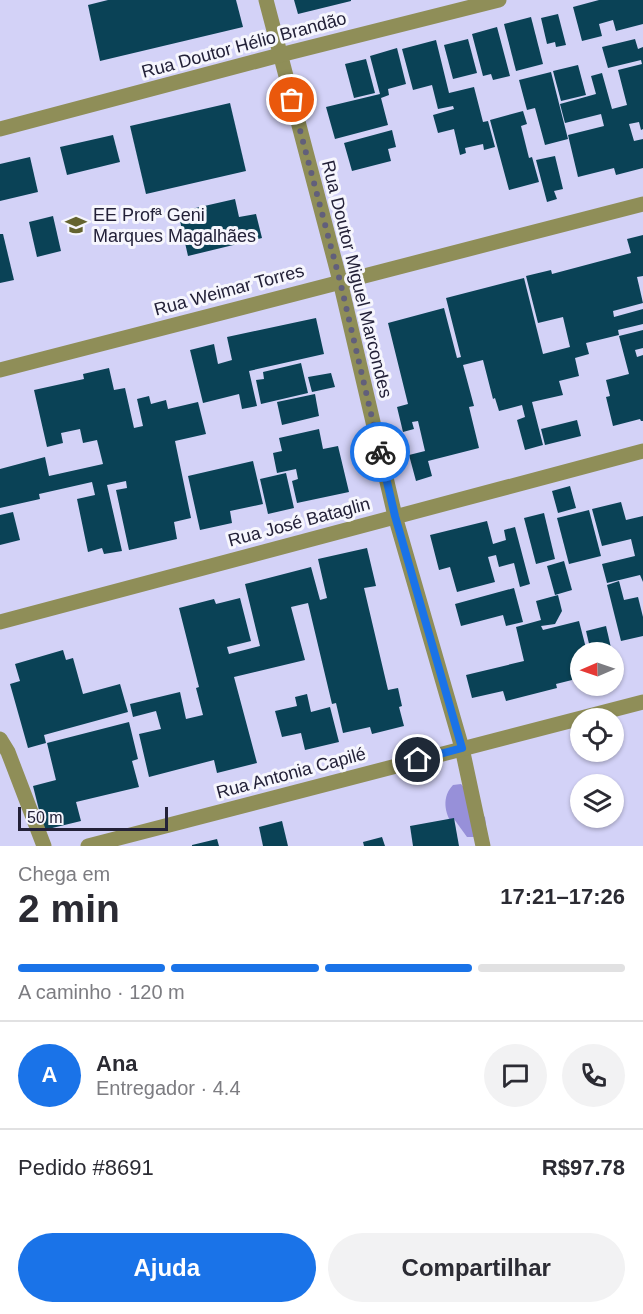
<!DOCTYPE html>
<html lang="pt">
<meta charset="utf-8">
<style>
:root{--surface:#fff;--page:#f2f2f3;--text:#2b2b33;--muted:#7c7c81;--line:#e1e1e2;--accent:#1a73e8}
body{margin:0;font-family:Helvetica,sans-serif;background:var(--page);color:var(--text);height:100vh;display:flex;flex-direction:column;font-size:22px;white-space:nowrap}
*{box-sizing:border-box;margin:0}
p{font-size:20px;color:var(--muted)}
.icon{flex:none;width:33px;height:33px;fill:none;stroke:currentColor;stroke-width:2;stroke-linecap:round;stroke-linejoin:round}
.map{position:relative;height:846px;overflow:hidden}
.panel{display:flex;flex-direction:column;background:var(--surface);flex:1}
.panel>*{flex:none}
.needle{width:39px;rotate:268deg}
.buttons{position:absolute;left:570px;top:642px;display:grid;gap:12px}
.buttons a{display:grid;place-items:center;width:54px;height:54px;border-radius:50%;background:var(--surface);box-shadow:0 2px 4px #0004;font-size:30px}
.scale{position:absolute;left:18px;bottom:15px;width:150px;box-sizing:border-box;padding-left:6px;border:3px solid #232138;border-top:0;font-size:16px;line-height:21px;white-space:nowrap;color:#232138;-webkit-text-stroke:4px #f6f6fd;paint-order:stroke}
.pin{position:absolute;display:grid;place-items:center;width:51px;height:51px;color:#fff;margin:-26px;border:3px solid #fff;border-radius:50%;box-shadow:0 2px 6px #0007}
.courier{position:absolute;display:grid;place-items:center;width:60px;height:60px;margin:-30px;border:4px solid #1a73e8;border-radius:50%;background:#fff;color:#222;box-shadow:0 2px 8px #0007}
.headline em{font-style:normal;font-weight:800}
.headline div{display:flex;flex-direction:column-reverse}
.headline{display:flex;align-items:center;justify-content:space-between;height:102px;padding:0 18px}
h1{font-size:39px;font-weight:800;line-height:45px}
.bar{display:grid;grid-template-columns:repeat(4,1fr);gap:9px 6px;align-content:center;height:72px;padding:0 18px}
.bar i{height:8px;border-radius:4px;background:var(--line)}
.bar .on{background:var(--accent)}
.bar p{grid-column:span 4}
.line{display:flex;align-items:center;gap:15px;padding:0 18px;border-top:2px solid var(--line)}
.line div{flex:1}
.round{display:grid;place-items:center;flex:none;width:63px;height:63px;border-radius:32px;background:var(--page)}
.primary-button{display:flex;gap:12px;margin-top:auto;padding:12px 18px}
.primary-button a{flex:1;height:69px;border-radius:36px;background:var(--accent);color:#fff;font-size:24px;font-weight:800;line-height:69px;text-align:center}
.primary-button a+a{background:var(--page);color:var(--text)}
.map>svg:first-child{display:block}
.forest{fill:#9790d9}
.building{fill:#0a4256}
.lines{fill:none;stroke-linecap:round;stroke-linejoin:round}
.minor{stroke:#8f8e58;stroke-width:15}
.done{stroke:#615f7b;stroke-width:6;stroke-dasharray:0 10.8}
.route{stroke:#1a73e8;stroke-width:8}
.labels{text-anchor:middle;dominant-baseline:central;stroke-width:6;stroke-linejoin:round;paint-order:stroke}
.street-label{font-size:18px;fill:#232138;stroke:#f6f6fd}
.poi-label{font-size:18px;fill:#232138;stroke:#f6f6fd;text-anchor:start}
</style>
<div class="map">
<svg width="643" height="846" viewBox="0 0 643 846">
<rect width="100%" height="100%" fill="#d3d2f7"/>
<!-- forest -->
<path class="forest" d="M 461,784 L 466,790 L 471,806 L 485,817 L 486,825 L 475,837 L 467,837 L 454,819 L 453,825 C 444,813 442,796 453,785 Z"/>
<!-- building -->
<g class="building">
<polygon points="108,0 236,0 243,27 100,61 88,5"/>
<polygon points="294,0 351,0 351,1 298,14"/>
<polygon points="599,0 643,0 643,24 616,31 613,20 599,24 602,36 582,41 573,7"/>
<polygon points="558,14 566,45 556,47 555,42 547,44 541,18"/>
<polygon points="531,17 543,64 516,71 504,24"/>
<polygon points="497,27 510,76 493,80 491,74 483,76 472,34"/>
<polygon points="468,39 477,73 453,79 444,45"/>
<polygon points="635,39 638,49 643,47 643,129 641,130 639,122 629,124 634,141 643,139 643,168 616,175 614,168 578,177 568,135 604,126 601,114 565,123 560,104 596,94 591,76 602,73 612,109 627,105 618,70 642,64 641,60 608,68 602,47"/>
<polygon points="436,40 449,93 474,87 483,122 488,121 495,147 484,150 483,144 465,148 466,153 460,155 454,129 438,133 433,115 454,109 453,106 438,109 432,85 413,90 402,49"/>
<polygon points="397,48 406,84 388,89 389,95 381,98 388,125 335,139 326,107 380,94 370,56"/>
<polygon points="366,59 375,93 354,98 345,64"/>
<polygon points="578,65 586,95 561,101 553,71"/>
<polygon points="551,72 568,139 545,145 535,108 527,110 519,80"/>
<polygon points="230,103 246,171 146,194 130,126"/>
<polygon points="523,111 527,124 521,126 529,158 532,157 539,182 509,190 490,120"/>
<polygon points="392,130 396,147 388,149 391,161 352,171 344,143"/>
<polygon points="113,135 120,162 67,175 60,147"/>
<polygon points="555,156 563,189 554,191 557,199 547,202 536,160"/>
<polygon points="30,157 38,192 0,201 0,164"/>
<polygon points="235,199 239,217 256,214 262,238 188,256 178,212"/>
<polygon points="53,216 61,251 37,257 29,222"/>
<polygon points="0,234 3,234 14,280 0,283"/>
<polygon points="643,235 643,276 637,277 643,303 613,311 614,317 643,309 643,324 618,330 619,335 586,343 589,354 575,358 579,376 559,381 563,395 532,402 543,445 525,450 517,420 525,417 522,405 499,411 495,398 493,399 483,360 463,365 474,406 469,407 479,448 428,461 432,476 416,481 409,455 425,451 418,421 412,422 414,429 403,432 397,407 408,404 388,323 444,308 457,358 461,357 446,298 524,278 543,354 570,347 563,317 538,323 526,276 551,270 552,274 631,253 627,239"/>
<polygon points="316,318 324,354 249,371 257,406 242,409 239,394 203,403 190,350 214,344 218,364 232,360 227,337"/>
<polygon points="643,330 643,348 635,350 637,357 643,355 643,421 641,421 640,419 613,426 606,397 610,396 606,380 629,374 619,336"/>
<polygon points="301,363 308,393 261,404 256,380 264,379 263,372"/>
<polygon points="109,368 114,390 125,388 134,428 143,426 137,399 149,396 151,404 166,400 168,409 198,402 206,434 175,441 191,518 174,522 177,539 129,550 116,490 127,488 126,481 107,485 122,551 104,554 102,548 88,552 77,499 95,495 92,482 39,494 40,499 0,508 0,469 45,457 49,476 103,464 97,440 83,443 80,429 61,433 63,443 47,447 34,390 84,379 83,374"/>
<polygon points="331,373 335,387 312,392 308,377"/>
<polygon points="315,394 319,416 282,425 277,402"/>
<polygon points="577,420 581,436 545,445 541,429"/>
<polygon points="319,429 323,449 338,446 349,492 297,503 292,481 298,479 296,469 277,473 273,453 282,451 279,438"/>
<polygon points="253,461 263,504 230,511 232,523 200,530 188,476"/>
<polygon points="286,473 294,508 268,514 260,479"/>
<polygon points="570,486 576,508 558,513 552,491"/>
<polygon points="621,502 626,520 643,516 643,582 640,575 607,583 602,564 635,556 631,539 602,546 592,509"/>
<polygon points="589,510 601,556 569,564 557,518"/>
<polygon points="13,512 20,540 0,545 0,515"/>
<polygon points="544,513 555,559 536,564 524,518"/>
<polygon points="487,521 493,544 506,540 504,530 515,527 530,584 520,587 514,563 499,567 496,555 488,557 495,582 457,592 450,567 439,570 430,535"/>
<polygon points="367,548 376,586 364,588 388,690 398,688 402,706 399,707 404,726 372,734 370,727 343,733 336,703 332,704 308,603 291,607 305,660 234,677 257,763 217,773 214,760 149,777 139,734 161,729 156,711 133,717 130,704 180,692 186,719 203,715 196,688 199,687 179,608 214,599 216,604 240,598 251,641 227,647 229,654 260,646 245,584 311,567 320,600 327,598 318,559"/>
<polygon points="564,561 572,590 555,595 547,566"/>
<polygon points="619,581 624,600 638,597 643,617 643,636 621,641 607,585"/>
<polygon points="514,588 523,622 506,626 503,615 461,626 455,604"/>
<polygon points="558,595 562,611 555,624 541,626 543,630 579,621 587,652 580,652 580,678 556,684 557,688 506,701 503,691 472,698 466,675 524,661 516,627 541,620 536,601"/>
<polygon points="606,626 612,652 591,652 586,631"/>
<polygon points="63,650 66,660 73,658 83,694 120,684 128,712 44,735 46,743 28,748 10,684 20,681 15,664"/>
<polygon points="307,694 311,712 330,707 339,742 305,750 301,733 282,737 275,711 297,706 295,697"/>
<polygon points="129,722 138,759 132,761 139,787 76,802 81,821 44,830 33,786 56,780 47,743"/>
<polygon points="454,818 459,846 413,846 410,826"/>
<polygon points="282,821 288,846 263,846 259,827"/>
<polygon points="382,837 385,846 364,846 363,842"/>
<polygon points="217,839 219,846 192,846 192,845"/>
</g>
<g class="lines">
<!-- minor -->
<g class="minor">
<polyline points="266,0 340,281 395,516 462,748 483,846"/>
<polyline points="0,129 280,55 499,0"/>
<polyline points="0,370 643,204"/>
<polyline points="0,622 643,451"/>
<polyline points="0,739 8,752 44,846"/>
<polyline points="88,846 643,702"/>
</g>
</g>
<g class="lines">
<!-- done -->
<polyline class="done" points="292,100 340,281 380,452"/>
<!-- route -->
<polyline class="route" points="380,452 395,516 462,748 418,760"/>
</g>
<!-- icons -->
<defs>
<symbol id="school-bare" viewBox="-9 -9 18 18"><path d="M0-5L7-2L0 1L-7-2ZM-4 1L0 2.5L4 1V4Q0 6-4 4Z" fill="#64632f" stroke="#f6f6fd" stroke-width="2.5" paint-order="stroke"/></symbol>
</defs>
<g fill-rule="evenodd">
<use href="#school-bare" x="61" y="210" width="30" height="30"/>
</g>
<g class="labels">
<!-- street labels -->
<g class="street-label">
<text transform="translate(244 45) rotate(-15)">Rua Doutor Hélio Brandão</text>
<text transform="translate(357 279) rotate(76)">Rua Doutor Miguel Marcondes</text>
<text transform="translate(229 290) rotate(-15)">Rua Weimar Torres</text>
<text transform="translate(299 522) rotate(-15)">Rua José Bataglin</text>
<text transform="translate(291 773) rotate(-15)">Rua Antonia Capilé</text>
</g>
<!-- poi labels -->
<g class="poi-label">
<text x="93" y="215">EE Profª Geni<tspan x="93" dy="21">Marques Magalhães</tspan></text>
</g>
</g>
</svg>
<div class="buttons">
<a><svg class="needle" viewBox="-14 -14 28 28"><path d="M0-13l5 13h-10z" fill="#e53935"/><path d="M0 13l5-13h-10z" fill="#7c7c81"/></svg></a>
<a><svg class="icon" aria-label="locate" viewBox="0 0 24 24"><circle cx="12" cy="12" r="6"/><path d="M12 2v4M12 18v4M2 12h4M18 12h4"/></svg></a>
<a><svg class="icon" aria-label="layers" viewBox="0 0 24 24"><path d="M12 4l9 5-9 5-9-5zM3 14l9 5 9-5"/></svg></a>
</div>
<div class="scale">50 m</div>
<div class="pin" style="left:292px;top:100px;background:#ea580c"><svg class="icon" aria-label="bag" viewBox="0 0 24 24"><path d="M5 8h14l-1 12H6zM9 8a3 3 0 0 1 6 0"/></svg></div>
<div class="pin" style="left:418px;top:760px;background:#1f2937"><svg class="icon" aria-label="home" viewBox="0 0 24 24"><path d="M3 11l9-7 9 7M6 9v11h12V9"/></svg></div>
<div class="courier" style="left:380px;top:452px"><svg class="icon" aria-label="bike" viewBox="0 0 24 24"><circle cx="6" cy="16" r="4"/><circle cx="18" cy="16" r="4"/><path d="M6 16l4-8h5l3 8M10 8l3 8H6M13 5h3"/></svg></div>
</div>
<section class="panel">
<div class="headline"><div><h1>2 min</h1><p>Chega em</p></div><em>17:21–17:26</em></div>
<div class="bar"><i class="on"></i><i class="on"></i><i class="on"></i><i></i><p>A caminho · 120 m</p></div>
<div class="line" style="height:108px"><b class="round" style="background:var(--accent);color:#fff">A</b><div><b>Ana</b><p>Entregador · 4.4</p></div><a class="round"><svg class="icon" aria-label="chat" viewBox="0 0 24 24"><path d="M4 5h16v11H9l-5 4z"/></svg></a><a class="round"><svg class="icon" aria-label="phone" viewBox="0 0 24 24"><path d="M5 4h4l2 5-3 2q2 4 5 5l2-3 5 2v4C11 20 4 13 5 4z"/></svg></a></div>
<div class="line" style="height:78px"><div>Pedido #8691</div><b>R$97.78</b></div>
<div class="primary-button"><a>Ajuda</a><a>Compartilhar</a></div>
</section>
